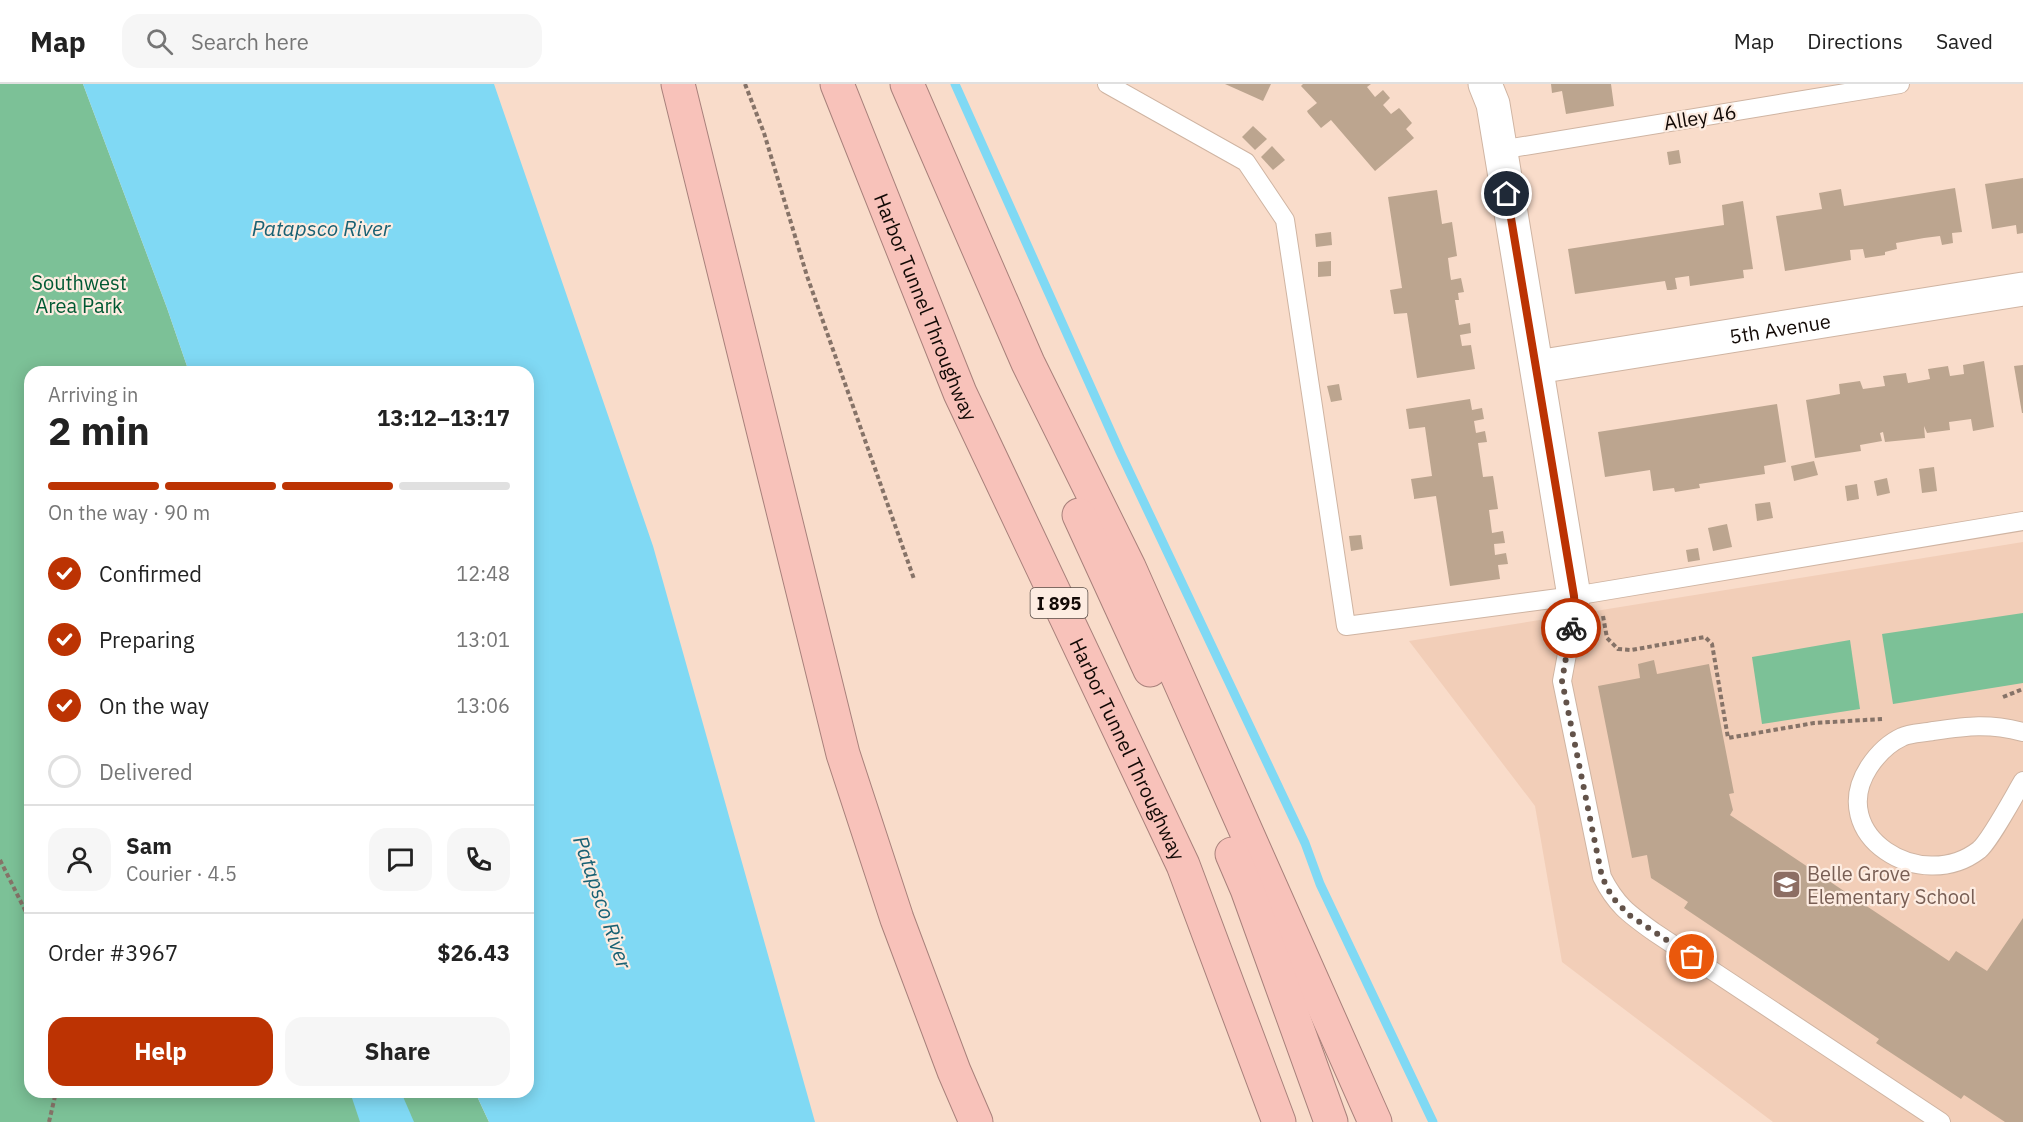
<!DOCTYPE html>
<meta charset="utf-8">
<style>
:root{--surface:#fff;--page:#f6f6f6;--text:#222;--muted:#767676;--line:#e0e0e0;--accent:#bc3303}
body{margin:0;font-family:"IBM Plex Sans",sans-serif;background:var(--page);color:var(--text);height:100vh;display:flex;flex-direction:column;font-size:22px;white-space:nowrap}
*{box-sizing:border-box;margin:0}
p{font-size:20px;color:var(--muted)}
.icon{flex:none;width:33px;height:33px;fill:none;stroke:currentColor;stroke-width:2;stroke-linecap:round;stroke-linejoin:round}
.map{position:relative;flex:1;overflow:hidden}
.details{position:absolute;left:24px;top:282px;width:510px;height:732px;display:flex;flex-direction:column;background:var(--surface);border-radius:18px;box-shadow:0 3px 15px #0003}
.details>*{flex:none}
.pin{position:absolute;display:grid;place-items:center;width:51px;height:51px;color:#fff;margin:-26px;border:3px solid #fff;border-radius:50%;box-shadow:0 2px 6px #0007}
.courier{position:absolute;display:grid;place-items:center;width:60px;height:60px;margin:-30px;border:4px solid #bc3303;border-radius:50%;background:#fff;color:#222;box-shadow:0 2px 8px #0007}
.overview em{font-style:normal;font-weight:700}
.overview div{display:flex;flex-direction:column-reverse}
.overview{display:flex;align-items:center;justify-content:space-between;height:102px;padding:0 24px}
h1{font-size:39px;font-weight:700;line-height:45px}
.bar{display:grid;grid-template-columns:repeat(4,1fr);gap:9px 6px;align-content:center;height:72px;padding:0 24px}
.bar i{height:8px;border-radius:4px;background:var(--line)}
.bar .current{background:var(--accent)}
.bar p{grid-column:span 4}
.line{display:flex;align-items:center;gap:15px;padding:0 24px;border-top:2px solid var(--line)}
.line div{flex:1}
.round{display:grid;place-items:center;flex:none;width:63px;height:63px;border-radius:18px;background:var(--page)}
ol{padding:0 24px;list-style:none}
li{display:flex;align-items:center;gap:18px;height:66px}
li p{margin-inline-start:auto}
li .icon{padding:6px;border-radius:50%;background:var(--accent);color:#fff;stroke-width:4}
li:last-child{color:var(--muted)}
li i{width:33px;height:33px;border:3px solid var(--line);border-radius:50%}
.primary-button{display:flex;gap:12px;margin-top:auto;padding:12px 24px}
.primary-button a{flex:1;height:69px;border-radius:18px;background:var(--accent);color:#fff;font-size:24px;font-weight:700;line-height:69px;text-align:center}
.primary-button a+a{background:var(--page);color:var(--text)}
header{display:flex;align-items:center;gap:36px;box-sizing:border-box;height:84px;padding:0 30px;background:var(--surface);border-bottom:2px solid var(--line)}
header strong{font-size:28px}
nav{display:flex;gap:33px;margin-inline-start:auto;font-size:21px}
.search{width:420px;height:54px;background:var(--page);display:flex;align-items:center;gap:15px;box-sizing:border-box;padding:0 21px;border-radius:18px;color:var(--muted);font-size:22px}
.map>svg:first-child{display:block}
.built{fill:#f2ceb8}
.green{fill:#7cc197}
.water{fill:#80d9f4}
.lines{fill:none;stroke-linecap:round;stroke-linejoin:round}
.stream{stroke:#80d9f4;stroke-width:9}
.building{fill:#bca58f}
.service-casing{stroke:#cfb4a2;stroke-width:20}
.minor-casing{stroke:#cfb4a2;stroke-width:35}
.motorway-casing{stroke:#a8817b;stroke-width:35}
.path{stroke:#867368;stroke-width:4;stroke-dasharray:4.5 3;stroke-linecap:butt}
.service{stroke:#fff;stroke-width:18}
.minor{stroke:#fff;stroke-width:33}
.motorway{stroke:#f8c2ba;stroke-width:33}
.done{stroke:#63534a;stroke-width:6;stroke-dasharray:0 10.8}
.route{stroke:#bc3303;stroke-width:8}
.labels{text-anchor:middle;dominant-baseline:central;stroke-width:4.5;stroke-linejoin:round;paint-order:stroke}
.shield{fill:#fdece1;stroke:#584d47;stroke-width:1.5}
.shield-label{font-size:18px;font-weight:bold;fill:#120905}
.street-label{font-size:20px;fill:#120905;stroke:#fdece1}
.park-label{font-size:20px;fill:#005933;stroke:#fdece1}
.education-label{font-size:20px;fill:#785e54;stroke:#fdece1;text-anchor:start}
.water-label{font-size:21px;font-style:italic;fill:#196174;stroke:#fdece1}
</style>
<header>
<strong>Map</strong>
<div class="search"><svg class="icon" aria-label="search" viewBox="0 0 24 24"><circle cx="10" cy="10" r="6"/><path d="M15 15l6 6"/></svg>Search here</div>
<nav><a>Map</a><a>Directions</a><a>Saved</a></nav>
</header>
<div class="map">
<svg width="2023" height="1038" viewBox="0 0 2023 1038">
<rect width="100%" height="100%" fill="#f9dcca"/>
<!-- built -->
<polygon class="built" points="2023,458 2023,1038 1773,1038 1562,878 1535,722 1409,557"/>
<!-- green -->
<g class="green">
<polygon points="0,0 83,0 167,224 189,288 30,288 30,1008 475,1008 489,1038 0,1038"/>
<polygon points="2023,529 2023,599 1893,620 1882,550"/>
<polygon points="1850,556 1860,625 1762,640 1752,573"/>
</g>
<!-- water -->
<g class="water">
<polygon points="83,0 494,0 653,462 815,1038 489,1038 475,1008 528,1008 528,288 189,288 167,224"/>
<polygon points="350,1008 401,1008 414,1038 360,1038"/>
</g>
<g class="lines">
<!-- stream -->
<polyline class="stream" points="955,0 1120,368 1305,759 1320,800 1433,1038"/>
</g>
<!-- building -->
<g class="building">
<polygon points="1225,0 1271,0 1263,17"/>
<polygon points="1303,0 1371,0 1367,3 1375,13 1383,6 1390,14 1383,21 1391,30 1399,24 1401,26 1412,39 1406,45 1414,54 1375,87 1331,36 1321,44 1308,29 1307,27 1317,19 1301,2"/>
<polygon points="1551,0 1611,0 1614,22 1566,30 1562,7 1552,9"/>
<polygon points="1253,42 1267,55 1255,66 1242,53"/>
<polygon points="1272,62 1285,76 1273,86 1261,73"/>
<polygon points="1679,66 1681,79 1669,81 1667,68"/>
<polygon points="2023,94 2023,149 2017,150 2016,141 1992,145 1985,100"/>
<polygon points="1955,104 1962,148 1952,149 1953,159 1942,161 1940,152 1924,154 1896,159 1897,165 1885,168 1885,171 1865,174 1863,165 1850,166 1851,176 1785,187 1776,132 1822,125 1819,109 1841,105 1844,122"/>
<polygon points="1437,106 1442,140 1452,138 1457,172 1448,174 1450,190 1451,196 1461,194 1464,208 1458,209 1459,216 1455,216 1459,241 1470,239 1471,249 1460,251 1462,262 1471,261 1475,285 1417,294 1407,229 1394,230 1390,206 1402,204 1388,113"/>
<polygon points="1743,117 1753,185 1743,186 1744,194 1690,202 1689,192 1675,194 1677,205 1671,206 1667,206 1665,197 1575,210 1568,165 1724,141 1722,121"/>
<polygon points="1331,148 1332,161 1316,163 1315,150"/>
<polygon points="1331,177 1331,192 1318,193 1318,178"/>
<polygon points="1984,277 1994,343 1973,347 1971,335 1949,338 1950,346 1927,349 1924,342 1925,354 1885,358 1883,348 1880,349 1882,357 1860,361 1861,367 1815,374 1806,316 1840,310 1839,300 1860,297 1863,305 1885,302 1883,292 1906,289 1908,299 1930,295 1928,285 1948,282 1950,292 1964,290 1963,281"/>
<polygon points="2023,281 2023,329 2022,329 2014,282"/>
<polygon points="1339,300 1342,316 1331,318 1327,302"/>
<polygon points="1470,315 1472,326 1482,324 1484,335 1474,337 1476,349 1485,347 1487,358 1478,359 1483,393 1493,392 1494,398 1498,425 1489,426 1492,449 1503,447 1505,459 1494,460 1495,471 1506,469 1508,480 1498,481 1500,495 1450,502 1436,412 1414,415 1414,413 1411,395 1432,392 1425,343 1409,345 1406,325"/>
<polygon points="1777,320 1786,378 1764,382 1765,390 1699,400 1700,404 1675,408 1674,404 1653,407 1650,386 1605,393 1598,348"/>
<polygon points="1814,377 1818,391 1794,397 1791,382"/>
<polygon points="1934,383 1937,407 1922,409 1919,385"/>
<polygon points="1887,394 1890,409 1877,412 1874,397"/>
<polygon points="1857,400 1859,415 1847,417 1845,402"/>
<polygon points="1770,418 1773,434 1757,437 1755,420"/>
<polygon points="1727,440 1732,463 1713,467 1708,444"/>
<polygon points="1361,451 1363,465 1351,467 1349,452"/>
<polygon points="1698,464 1700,476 1688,478 1686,466"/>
<polygon points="1654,576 1657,590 1709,580 1734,709 1729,710 1733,726 1730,731 1949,877 1956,867 1987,887 2023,834 2023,1038 2005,1038 1964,1011 1961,1015 1876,959 1879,955 1684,824 1688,818 1651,794 1647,771 1632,774 1598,602 1640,594 1638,580"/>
</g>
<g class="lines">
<defs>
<g id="service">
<polyline points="1107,0 1246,78 1285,136 1346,542 1574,512 2023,437"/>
<polyline points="1500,66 1900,0"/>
<path d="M 1574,512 L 1575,527 L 1562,597 L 1602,793 C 1616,821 1629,830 1654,848 L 1941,1038"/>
<path d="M 2023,648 C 1988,639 1968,642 1933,647 C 1924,649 1910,649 1902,653 C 1889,659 1877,671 1869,683 C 1825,751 1921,811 1979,766 C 1990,757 2014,712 2023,697"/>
</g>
<g id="minor">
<polyline points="1485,0 1493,20 1574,512"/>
<path id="s1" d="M 1537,283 L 2023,205"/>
</g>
<g id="motorway">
<polyline points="678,0 843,670 897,835 954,987 976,1038"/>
<path id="s2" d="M 837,0 L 960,309 L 1183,781 L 1279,1038"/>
<polyline points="907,0 1028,279 1129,483 1375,1038"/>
<polyline points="1079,431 1150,586"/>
<polyline points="1232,770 1247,805 1331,1038"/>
</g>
</defs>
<!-- service casing -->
<use href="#service" class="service-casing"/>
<!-- minor casing -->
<use href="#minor" class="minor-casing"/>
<!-- motorway casing -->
<use href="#motorway" class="motorway-casing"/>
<!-- path -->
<g class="path">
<polyline points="745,0 764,49 807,192 914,495"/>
<polyline points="1603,532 1607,554 1618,565 1631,566 1705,553 1712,560 1728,654 1814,639 1882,635"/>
<polyline points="2003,613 2023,605"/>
<polyline points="0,776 30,836"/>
<polyline points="49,1038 56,1008"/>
</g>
<!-- service -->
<use href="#service" class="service"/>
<!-- minor -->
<use href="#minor" class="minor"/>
<!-- motorway -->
<use href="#motorway" class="motorway"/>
</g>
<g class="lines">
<!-- done -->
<polyline class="done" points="1571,544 1562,597 1602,793 1612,813 1629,831 1692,873"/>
<!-- route -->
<polyline class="route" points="1507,110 1574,512 1575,527 1571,544"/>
</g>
<!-- icons -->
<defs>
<symbol id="school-square" viewBox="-11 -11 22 22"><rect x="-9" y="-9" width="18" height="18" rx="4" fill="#8d6e63" stroke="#fdece1"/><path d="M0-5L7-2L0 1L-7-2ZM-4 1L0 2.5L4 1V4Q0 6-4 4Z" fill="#fff"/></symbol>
</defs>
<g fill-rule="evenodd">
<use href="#school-square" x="1770" y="784" width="33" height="33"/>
</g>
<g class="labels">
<!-- shield labels -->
<rect class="shield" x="1030.5" y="504" width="57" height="30" rx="4.5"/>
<g class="shield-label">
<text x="1059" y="519">I 895</text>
</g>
<!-- street labels -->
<g class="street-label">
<text transform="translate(1700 33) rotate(-9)">Alley 46</text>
<text stroke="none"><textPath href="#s2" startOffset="240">Harbor Tunnel Throughway</textPath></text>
<text stroke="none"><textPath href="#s1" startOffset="246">5th Avenue</textPath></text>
<text stroke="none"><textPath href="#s2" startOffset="726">Harbor Tunnel Throughway</textPath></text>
</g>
<!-- park labels -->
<g class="park-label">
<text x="79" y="198">Southwest<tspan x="79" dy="23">Area Park</tspan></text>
</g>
<!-- education labels -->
<g class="education-label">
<text x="1807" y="789">Belle Grove<tspan x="1807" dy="23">Elementary School</tspan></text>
</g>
<!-- water labels -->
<g class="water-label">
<text x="321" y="144">Patapsco River</text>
<text transform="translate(603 818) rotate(71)">Patapsco River</text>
</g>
</g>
</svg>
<div class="pin" style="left:1692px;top:873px;background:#ea580c"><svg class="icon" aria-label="bag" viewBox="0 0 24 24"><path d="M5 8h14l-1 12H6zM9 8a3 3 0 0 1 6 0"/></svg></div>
<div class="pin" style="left:1507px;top:110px;background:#1f2937"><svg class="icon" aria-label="home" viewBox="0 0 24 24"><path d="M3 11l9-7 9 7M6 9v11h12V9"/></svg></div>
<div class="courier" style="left:1571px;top:544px"><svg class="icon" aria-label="bike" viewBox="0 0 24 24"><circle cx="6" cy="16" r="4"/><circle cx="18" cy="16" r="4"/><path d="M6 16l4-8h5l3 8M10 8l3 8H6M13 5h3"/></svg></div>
<section class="details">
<div class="overview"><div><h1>2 min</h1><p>Arriving in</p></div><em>13:12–13:17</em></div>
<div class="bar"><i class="current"></i><i class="current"></i><i class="current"></i><i></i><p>On the way · 90 m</p></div>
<ol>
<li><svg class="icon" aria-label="check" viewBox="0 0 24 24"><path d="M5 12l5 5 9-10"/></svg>Confirmed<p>12:48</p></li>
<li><svg class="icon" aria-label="check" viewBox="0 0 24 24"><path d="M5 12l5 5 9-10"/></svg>Preparing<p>13:01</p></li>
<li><svg class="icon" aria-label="check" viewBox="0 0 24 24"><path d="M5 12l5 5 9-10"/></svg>On the way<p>13:06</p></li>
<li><i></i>Delivered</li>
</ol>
<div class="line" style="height:108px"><a class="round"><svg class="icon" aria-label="person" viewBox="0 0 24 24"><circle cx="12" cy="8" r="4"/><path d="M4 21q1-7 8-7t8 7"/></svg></a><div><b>Sam</b><p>Courier · 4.5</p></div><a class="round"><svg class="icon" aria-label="chat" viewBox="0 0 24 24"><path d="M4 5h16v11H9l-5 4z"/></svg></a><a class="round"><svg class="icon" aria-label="phone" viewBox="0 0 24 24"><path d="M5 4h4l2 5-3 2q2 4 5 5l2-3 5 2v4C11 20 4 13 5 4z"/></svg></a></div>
<div class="line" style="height:78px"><div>Order #3967</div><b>$26.43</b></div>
<div class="primary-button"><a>Help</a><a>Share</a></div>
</section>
</div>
